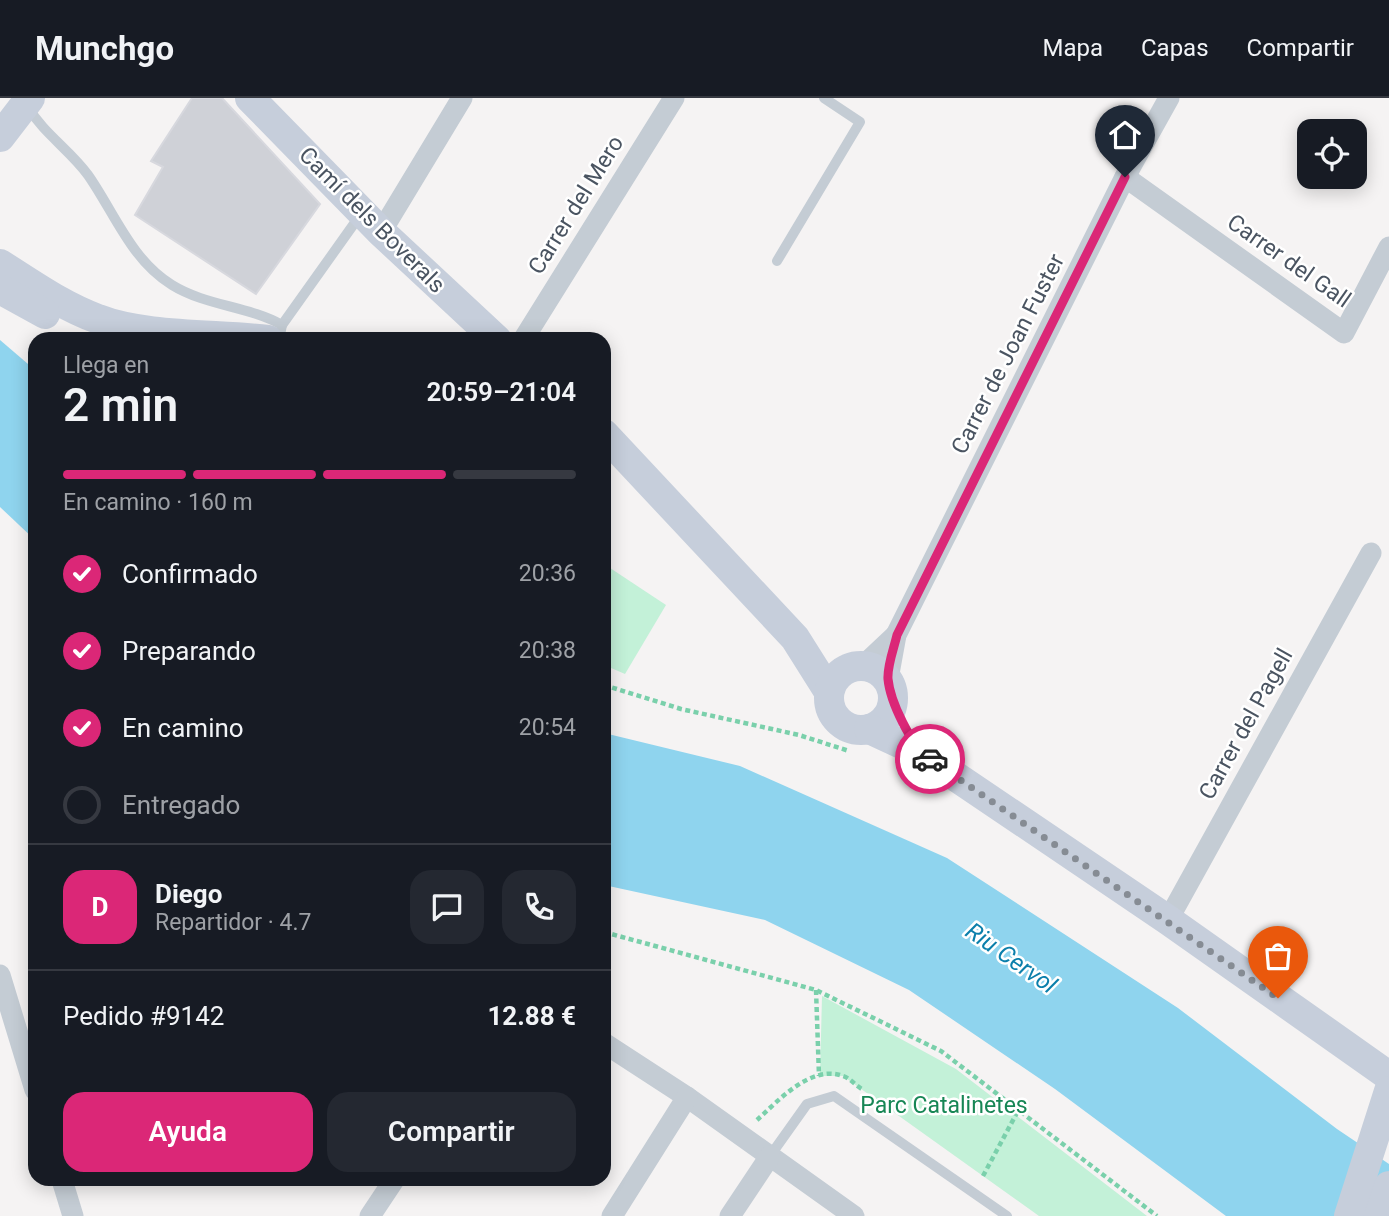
<!DOCTYPE html>
<html lang="es">
<meta charset="utf-8">
<style>
:root{--surface:#171b24;--page:#242831;--text:#f1f3f6;--muted:#9ea1a6;--line:#363941;--accent:#db2777}
body{margin:0;font-family:Roboto,sans-serif;background:var(--page);color:var(--text);height:100vh;display:flex;flex-direction:column;font-size:26px;white-space:nowrap}
*{box-sizing:border-box;margin:0}
p{font-size:23px;color:var(--muted)}
.icon{flex:none;width:38px;height:38px;fill:none;stroke:currentColor;stroke-width:2;stroke-linecap:round;stroke-linejoin:round}
.map{position:relative;flex:1;overflow:hidden}
.details{position:absolute;left:28px;top:234px;width:583px;height:854px;display:flex;flex-direction:column;background:var(--surface);border-radius:21px;box-shadow:0 4px 18px #0003}
.details>*{flex:none}
.tools{position:absolute;left:1297px;top:21px;display:grid;gap:14px}
.tools a{display:grid;place-items:center;width:70px;height:70px;border-radius:14px;background:var(--surface);box-shadow:0 4px 18px #0003;font-size:35px}
.pin{position:absolute;display:grid;place-items:center;width:60px;height:60px;color:#fff;margin:-72px -30px;border-radius:50% 50% 50% 0;rotate:-45deg;box-shadow:0 0 7px #0007}
.pin .icon{rotate:45deg}
.courier{position:absolute;display:grid;place-items:center;width:70px;height:70px;margin:-35px;border:5px solid #db2777;border-radius:50%;background:#fff;color:#222;box-shadow:0 2px 9px #0007}
.headline em{font-style:normal;font-weight:600}
.headline div{display:flex;flex-direction:column-reverse}
.headline{display:flex;align-items:center;justify-content:space-between;height:119px;padding:0 35px}
h1{font-size:46px;font-weight:600;line-height:52px}
.bar{display:grid;grid-template-columns:repeat(4,1fr);gap:10px 7px;align-content:center;height:84px;padding:0 35px}
.bar i{height:9px;border-radius:5px;background:var(--line)}
.bar .active{background:var(--accent)}
.bar p{grid-column:span 4}
.line{display:flex;align-items:center;gap:18px;padding:0 35px;border-top:2px solid var(--line)}
.line div{flex:1}
.round{display:grid;place-items:center;flex:none;width:74px;height:74px;border-radius:21px;background:var(--page)}
ol{padding:0 35px;list-style:none}
li{display:flex;align-items:center;gap:21px;height:77px}
li p{margin-inline-start:auto}
li .icon{padding:7px;border-radius:50%;background:var(--accent);color:#fff;stroke-width:4}
li:last-child{color:var(--muted)}
li i{width:38px;height:38px;border:4px solid var(--line);border-radius:50%}
.button{display:flex;gap:14px;margin-top:auto;padding:14px 35px}
.button a{flex:1;height:80px;border-radius:21px;background:var(--accent);color:#fff;font-size:28px;font-weight:600;line-height:80px;text-align:center}
.button a+a{background:var(--page);color:var(--text)}
header{display:flex;align-items:center;gap:42px;box-sizing:border-box;height:98px;padding:0 35px;background:var(--surface);border-bottom:2px solid var(--line)}
header strong{font-size:33px}
nav{display:flex;gap:38px;margin-inline-start:auto;font-size:24px}
.map>svg:first-child{display:block}
.green{fill:#c3f1d8}
.water{fill:#8fd4ee}
.building{fill:#cfd1d7;stroke:#d7d8de;stroke-width:2}
.lines{fill:none;stroke-linecap:round;stroke-linejoin:round}
.path{stroke:#7ad0ab;stroke-width:4.5;stroke-dasharray:5 3.5;stroke-linecap:butt}
.lane{stroke:#c4ccd4;stroke-width:10}
.street{stroke:#c4ccd4;stroke-width:21}
.secondary{stroke:#c6cedb;stroke-width:30}
.done{stroke:#868c94;stroke-width:7;stroke-dasharray:0 12.6}
.route{stroke:#db2777;stroke-width:9}
.labels{text-anchor:middle;dominant-baseline:central;stroke-width:5;stroke-linejoin:round;paint-order:stroke}
.street-label{font-size:23px;fill:#4a5461;stroke:#fff}
.park-label{font-size:23px;fill:#178655;stroke:#fff}
.water-label{font-size:24px;font-style:italic;fill:#0b7fab;stroke:#fff}
</style>
<header>
<strong>Munchgo</strong>
<nav><a>Mapa</a><a>Capas</a><a>Compartir</a></nav>
</header>
<div class="map">
<svg width="1389" height="1118" viewBox="0 0 1389 1118">
<rect width="100%" height="100%" fill="#f5f3f3"/>
<!-- green -->
<g class="green">
<polygon points="604,466 666,507 625,576 604,567"/>
<polygon points="822,898 956,971 1147,1118 1039,1118 843,978 820,978"/>
</g>
<!-- water -->
<g class="water">
<polygon points="0,242 35,272 35,442 0,409"/>
<polygon points="604,635 740,668 947,760 1178,910 1337,1031 1389,1066 1389,1118 1226,1118 1055,991 909,892 765,822 604,787"/>
</g>
<!-- building -->
<polygon class="building" points="192,0 222,0 320,106 256,196 135,117 163,69 151,63"/>
<g class="lines">
<!-- path -->
<g class="path">
<polyline points="604,587 681,611 799,637 849,653"/>
<polyline points="604,834 816,892 941,953 1157,1118"/>
<polyline points="816,892 819,978"/>
<path d="M 757,1022 C 778,1003 811,966 843,978 C 850,980 856,988 862,991"/>
<polyline points="983,1078 1019,1011"/>
</g>
<!-- lane -->
<g class="lane">
<path d="M 28,9 C 44,36 70,52 88,77 C 114,114 131,162 172,187 C 206,208 248,208 282,227 L 279,242"/>
<polyline points="777,163 860,24 824,0"/>
<polyline points="282,227 361,116"/>
<polyline points="770,1058 807,1006 834,998 1007,1118"/>
</g>
<!-- street -->
<g class="street">
<polyline points="1125,79 1344,235 1389,149"/>
<polyline points="381,134 462,0"/>
<polyline points="523,242 674,0"/>
<polyline points="863,568 896,537"/>
<polyline points="888,581 896,537 1125,79 1169,0"/>
<polyline points="1168,822 1371,455"/>
<polyline points="0,877 35,992"/>
<polyline points="604,945 687,999 854,1118"/>
<polyline points="62,1082 73,1118"/>
<polyline points="370,1118 394,1082"/>
<polyline points="612,1118 687,999"/>
<polyline points="730,1118 770,1058"/>
</g>
<!-- secondary -->
<g class="secondary">
<polyline points="250,0 381,134 497,242"/>
<polyline points="0,39 30,0"/>
<path d="M 0,166 C 32,186 62,208 98,221 C 143,239 218,236 268,242"/>
<polyline points="0,191 45,216"/>
<polyline points="604,336 795,540 829,594"/>
<circle cx="861" cy="600" r="32"/>
<polyline points="869,631 921,655 1168,822 1389,978"/>
<polyline points="1349,1118 1389,993"/>
<polyline points="1379,1118 1389,1088"/>
</g>
</g>
<g class="lines">
<!-- done -->
<polyline class="done" points="930,661 1278,900"/>
<!-- route -->
<path class="route" d="M 930,661 C 911,648 890,603 888,581 C 887,568 894,550 897,537 L 1125,79"/>
</g>
<g class="labels">
<!-- street labels -->
<g class="street-label">
<text transform="translate(576 107) rotate(-58)">Carrer del Mero</text>
<text transform="translate(372 122) rotate(45)">Camí dels Boverals</text>
<text transform="translate(1289 163) rotate(35)">Carrer del Gall</text>
<text transform="translate(1008 256) rotate(-63)">Carrer de Joan Fuster</text>
<text transform="translate(1246 626) rotate(-61)">Carrer del Pagell</text>
</g>
<!-- park labels -->
<g class="park-label">
<text x="944" y="1007">Parc Catalinetes</text>
</g>
<!-- water labels -->
<g class="water-label">
<text transform="translate(1011 860) rotate(35)">Riu Cervol</text>
</g>
</g>
</svg>
<div class="tools">
<a><svg class="icon" aria-label="locate" viewBox="0 0 24 24"><circle cx="12" cy="12" r="6"/><path d="M12 2v4M12 18v4M2 12h4M18 12h4"/></svg></a>
</div>
<div class="pin" style="left:1278px;top:900px;background:#ea580c"><svg class="icon" aria-label="bag" viewBox="0 0 24 24"><path d="M5 8h14l-1 12H6zM9 8a3 3 0 0 1 6 0"/></svg></div>
<div class="pin" style="left:1125px;top:79px;background:#1f2937"><svg class="icon" aria-label="home" viewBox="0 0 24 24"><path d="M3 11l9-7 9 7M6 9v11h12V9"/></svg></div>
<div class="courier" style="left:930px;top:661px"><svg class="icon" aria-label="car" viewBox="0 0 24 24"><path d="M5 17H2v-5l4-1 3-4h7l3 4 3 1v5h-3M9 17h6M6 11h13"/><circle cx="7" cy="17" r="2"/><circle cx="17" cy="17" r="2"/></svg></div>
<section class="details">
<div class="headline"><div><h1>2 min</h1><p>Llega en</p></div><em>20:59–21:04</em></div>
<div class="bar"><i class="active"></i><i class="active"></i><i class="active"></i><i></i><p>En camino · 160 m</p></div>
<ol>
<li><svg class="icon" aria-label="check" viewBox="0 0 24 24"><path d="M5 12l5 5 9-10"/></svg>Confirmado<p>20:36</p></li>
<li><svg class="icon" aria-label="check" viewBox="0 0 24 24"><path d="M5 12l5 5 9-10"/></svg>Preparando<p>20:38</p></li>
<li><svg class="icon" aria-label="check" viewBox="0 0 24 24"><path d="M5 12l5 5 9-10"/></svg>En camino<p>20:54</p></li>
<li><i></i>Entregado</li>
</ol>
<div class="line" style="height:126px"><b class="round" style="background:var(--accent);color:#fff">D</b><div><b>Diego</b><p>Repartidor · 4.7</p></div><a class="round"><svg class="icon" aria-label="chat" viewBox="0 0 24 24"><path d="M4 5h16v11H9l-5 4z"/></svg></a><a class="round"><svg class="icon" aria-label="phone" viewBox="0 0 24 24"><path d="M5 4h4l2 5-3 2q2 4 5 5l2-3 5 2v4C11 20 4 13 5 4z"/></svg></a></div>
<div class="line" style="height:91px"><div>Pedido #9142</div><b>12.88 €</b></div>
<div class="button"><a>Ayuda</a><a>Compartir</a></div>
</section>
</div>
